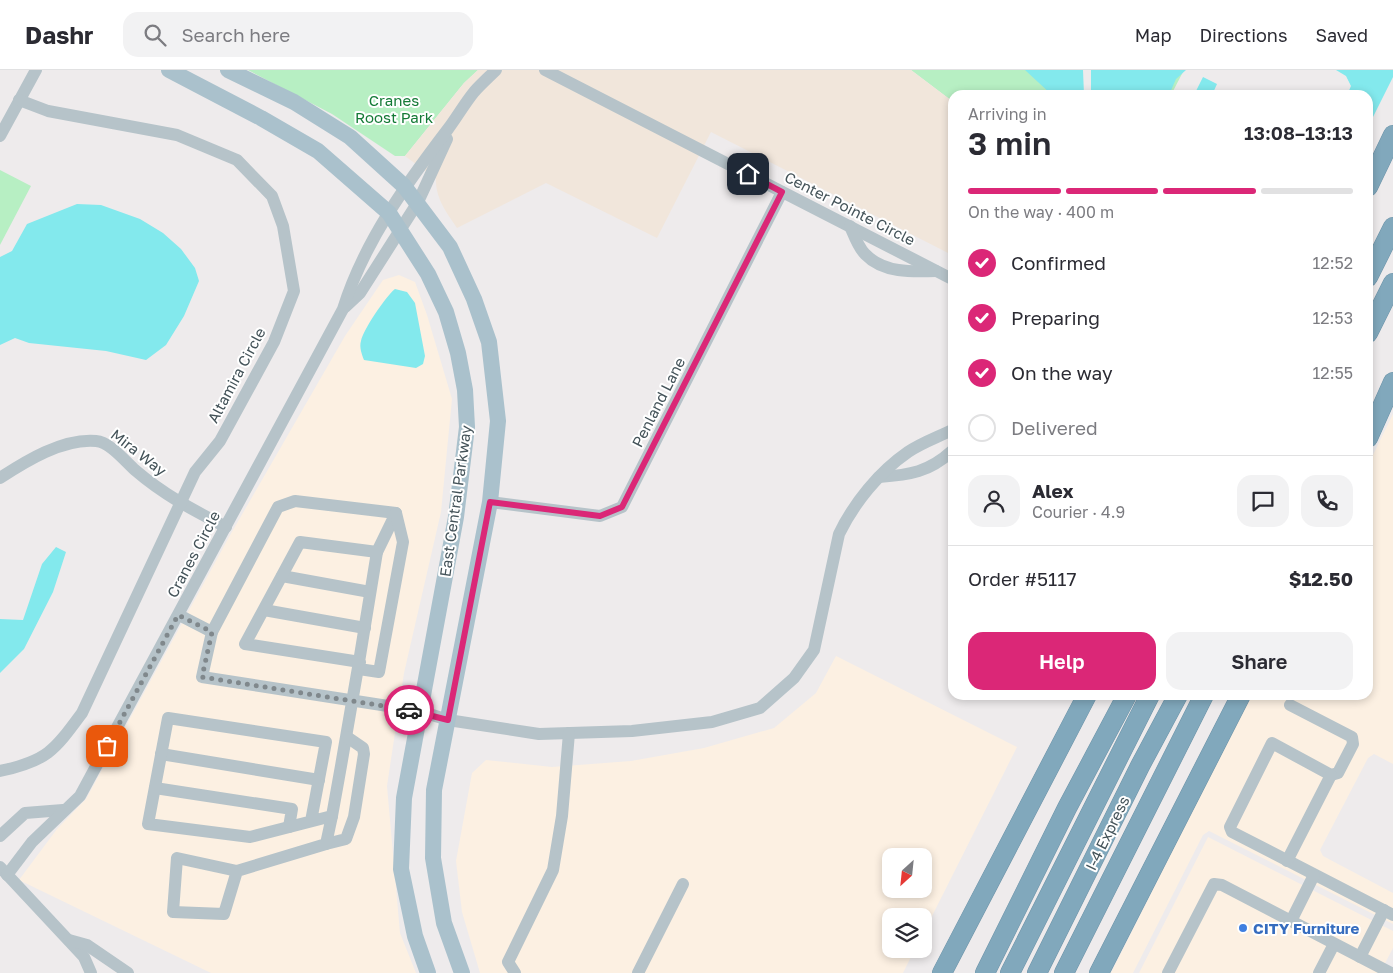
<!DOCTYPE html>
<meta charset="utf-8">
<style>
:root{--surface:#fff;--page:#f2f2f3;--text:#2b2b33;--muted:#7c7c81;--line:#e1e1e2;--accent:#db2777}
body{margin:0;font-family:"Golos Text",sans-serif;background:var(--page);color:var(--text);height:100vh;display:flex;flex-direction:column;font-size:19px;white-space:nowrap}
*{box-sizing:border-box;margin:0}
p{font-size:16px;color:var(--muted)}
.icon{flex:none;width:28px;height:28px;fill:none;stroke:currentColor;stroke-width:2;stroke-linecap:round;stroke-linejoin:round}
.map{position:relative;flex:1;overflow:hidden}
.details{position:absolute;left:948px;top:20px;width:425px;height:610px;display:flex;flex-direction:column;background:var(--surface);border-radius:15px;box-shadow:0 2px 8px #0003}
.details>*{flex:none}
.needle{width:32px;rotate:207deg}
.buttons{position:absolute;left:882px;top:778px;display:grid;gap:10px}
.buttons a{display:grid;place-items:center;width:50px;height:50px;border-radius:10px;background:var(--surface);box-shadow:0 2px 8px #0003;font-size:25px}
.pin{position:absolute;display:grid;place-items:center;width:42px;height:42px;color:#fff;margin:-21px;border-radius:10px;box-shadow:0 2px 8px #0006}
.courier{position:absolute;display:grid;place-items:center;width:50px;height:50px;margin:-25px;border:4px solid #db2777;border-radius:50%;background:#fff;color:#222;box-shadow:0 1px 6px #0007}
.summary em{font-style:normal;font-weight:600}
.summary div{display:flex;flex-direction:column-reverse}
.summary{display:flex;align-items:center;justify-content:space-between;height:85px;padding:0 20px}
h1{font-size:32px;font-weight:600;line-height:38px}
.bar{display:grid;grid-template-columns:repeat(4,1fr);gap:8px 5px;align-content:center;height:60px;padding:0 20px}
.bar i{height:6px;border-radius:4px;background:var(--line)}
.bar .current{background:var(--accent)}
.bar p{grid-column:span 4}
.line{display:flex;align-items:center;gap:12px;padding:0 20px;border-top:1px solid var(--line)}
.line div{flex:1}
.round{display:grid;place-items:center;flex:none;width:52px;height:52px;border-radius:15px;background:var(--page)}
ol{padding:0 20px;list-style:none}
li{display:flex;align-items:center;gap:15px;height:55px}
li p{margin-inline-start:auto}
li .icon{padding:5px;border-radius:50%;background:var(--accent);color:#fff;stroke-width:4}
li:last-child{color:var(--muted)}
li i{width:28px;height:28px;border:2px solid var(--line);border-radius:50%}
.button{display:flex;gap:10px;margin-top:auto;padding:10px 20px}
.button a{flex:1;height:58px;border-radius:15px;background:var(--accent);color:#fff;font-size:20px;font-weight:600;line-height:58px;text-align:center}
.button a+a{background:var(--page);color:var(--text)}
header{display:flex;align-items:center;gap:30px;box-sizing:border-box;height:70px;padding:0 25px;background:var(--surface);border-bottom:1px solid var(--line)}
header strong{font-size:24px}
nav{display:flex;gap:28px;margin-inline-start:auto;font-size:18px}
.search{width:350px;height:45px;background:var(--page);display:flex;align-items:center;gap:12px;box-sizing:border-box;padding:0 18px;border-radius:15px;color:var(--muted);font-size:19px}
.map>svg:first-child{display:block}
.commercial{fill:#fcf0e2;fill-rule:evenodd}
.green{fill:#b7efc3}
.sand{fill:#f1e6db}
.water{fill:#83e9ed}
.pier{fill:#eeebec}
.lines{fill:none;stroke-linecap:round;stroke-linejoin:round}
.highway-casing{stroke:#6d93a8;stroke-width:20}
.minor{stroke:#b6c3c9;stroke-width:12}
.major{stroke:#aac1cc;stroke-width:16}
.highway{stroke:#81a8bc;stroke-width:19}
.done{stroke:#80888c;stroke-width:5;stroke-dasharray:0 9}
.route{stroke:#db2777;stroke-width:6}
.shop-dot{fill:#3f7fe0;stroke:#fff;stroke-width:2}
.labels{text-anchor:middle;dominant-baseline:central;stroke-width:4;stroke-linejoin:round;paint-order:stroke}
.park-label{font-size:15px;fill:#147a36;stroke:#fff}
.street-label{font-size:15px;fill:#445359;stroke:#fff}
.shop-label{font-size:15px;font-weight:bold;fill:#366cbe;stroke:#fff;text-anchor:start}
</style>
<header>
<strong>Dashr</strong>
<div class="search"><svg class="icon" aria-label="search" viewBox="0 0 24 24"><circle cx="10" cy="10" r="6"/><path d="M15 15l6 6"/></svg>Search here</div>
<nav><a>Map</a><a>Directions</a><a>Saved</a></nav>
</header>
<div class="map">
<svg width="1393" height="903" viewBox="0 0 1393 903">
<rect width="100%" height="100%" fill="#eeebec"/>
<!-- commercial -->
<g class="commercial">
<polygon points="399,205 415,212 427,245 452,329 441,442 404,603 387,716 400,863 416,903 211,903 19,810 57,759 86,729 229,467 345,266 383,210"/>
<polygon points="1393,344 1393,694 1374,684 1368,688 1320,780 1323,786 1393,823 1393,854 1209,761 1203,765 1133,903 1111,903 1251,625 1368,625 1368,395"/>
<path d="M 836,586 L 1017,677 L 924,862 L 924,846 L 891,846 L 891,879 L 915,879 L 903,903 L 480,903 L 462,842 L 456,791 L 472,703 L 486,690 L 552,697 L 631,691 L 704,678 L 774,658 L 816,623 ZM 891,786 L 924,786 L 924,819 L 891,819 Z"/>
<polygon points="1208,767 1393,861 1393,878 1380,903 1139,903"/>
</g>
<!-- green -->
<g class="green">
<polygon points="248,0 478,0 464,13 405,86 395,86 332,44"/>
<polygon points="911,0 1184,0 1171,25 952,25 952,31"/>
<polygon points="0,100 31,116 0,175"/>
</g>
<!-- sand -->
<path class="sand" d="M 478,0 L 911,0 L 952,31 L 952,185 L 711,62 L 657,168 L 546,113 L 457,158 C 447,143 435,128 436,109 L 405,86 L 464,13 Z"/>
<!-- water -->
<g class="water">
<polygon points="1025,0 1186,0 1176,9 1169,25 1052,25"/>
<polygon points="1336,0 1393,0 1393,7 1368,57 1368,25 1347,25 1351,16 1346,6"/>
<polygon points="1203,7 1217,14 1212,25 1194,25"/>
<polygon points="77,134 101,135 140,149 163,163 181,179 195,198 199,211 184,246 166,275 146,290 106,281 29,273 15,268 0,275 0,187 12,181 27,154"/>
<path d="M 395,219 L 407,222 L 415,233 L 425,286 L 423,294 L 416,298 L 364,290 C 362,285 359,277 361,271 C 363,260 386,226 395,219 Z"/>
<polygon points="56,477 66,482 53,522 24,579 0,603 0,549 23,550 42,494"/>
</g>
<!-- pier -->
<polygon class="pier" points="1083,0 1091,0 1091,25 1084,25"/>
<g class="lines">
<defs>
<g id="highway">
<polyline points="1368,117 1393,65"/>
<polyline points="1368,207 1393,157"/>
<polyline points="1368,263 1393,213"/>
<polyline points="1368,368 1393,312"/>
<polyline points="942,903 1087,625"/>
<polyline points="985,903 1067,738 1127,625"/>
<polyline points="1010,903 1150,625"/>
<polyline points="1037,903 1140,696 1178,625"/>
<polyline points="1064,903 1204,625"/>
<polyline points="1099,903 1241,625"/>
</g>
</defs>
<!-- highway casing -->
<use href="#highway" class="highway-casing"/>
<!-- minor -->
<g class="minor">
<polyline points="545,0 952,209"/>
<polyline points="0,66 36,0"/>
<path d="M 850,156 C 854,165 858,177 865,184 C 883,203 912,202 936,201"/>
<polyline points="345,237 360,223 418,132 447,69"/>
<path d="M 879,407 C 910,405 929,402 952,381"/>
<path d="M 0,408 C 26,391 63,368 96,371 C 110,372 125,391 135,400 C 164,425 193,440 226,457"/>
<polyline points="490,432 600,446 622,437 782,122"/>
<polyline points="282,506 370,522"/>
<polyline points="264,540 365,558"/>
<path d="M 179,545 L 212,562 L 202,607 L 420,641 L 448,650 L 539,664 L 632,661 L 712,652 L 760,638 L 794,608 L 814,580 L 839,464 C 854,433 879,402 908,382 C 921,373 938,367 952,360"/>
<polyline points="212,562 278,437 295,431 396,443 377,482"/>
<polyline points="359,599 379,602 403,472 396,443"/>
<polyline points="1290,635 1352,667 1353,674 1338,703 1331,705 1272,673 1230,757 1232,762 1393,845"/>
<polyline points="161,684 319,710"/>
<path d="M 0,701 C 47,691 54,681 82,643 L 195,402 L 220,371 L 274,272 L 294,221 L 283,156 L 272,126 L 237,90 L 177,65 L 48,41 L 19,30"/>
<polyline points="155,718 292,739 289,757"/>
<path d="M 311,751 L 326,672 L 168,648 L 148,754 L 250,767 L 332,746 C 348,658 363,570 377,482 L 300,472 L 245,574 L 360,592"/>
<polyline points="0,766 25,743 63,740"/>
<polyline points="326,774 346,769 354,747 364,684 363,678 347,667"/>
<polyline points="1287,791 1331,705"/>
<polyline points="0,797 84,887 91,903"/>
<polyline points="237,801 177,788 173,842 224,844 237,801 326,774 332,746"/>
<path d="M 7,805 L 32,772 L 80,726 L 343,239 C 364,172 406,114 448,59 C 457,47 465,33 474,22 C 481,14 489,7 496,0"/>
<polyline points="1291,851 1314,805"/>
<polyline points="69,870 87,875 128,903"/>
<polyline points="1360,887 1384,840"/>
<polyline points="515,903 508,892 553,800 562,746 569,663"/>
<polyline points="638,903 683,814"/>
<polyline points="1168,903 1214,814 1222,815 1391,903"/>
<polyline points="1319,903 1334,874"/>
</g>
<!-- major -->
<g class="major">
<polyline points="169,0 261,48 318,81 389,143 428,204 446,242 458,283 465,320 467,357 456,447 404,728 401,799 415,866 428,903"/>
<polyline points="228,0 294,32 350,67 404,116 450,177 474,229 489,272 498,351 490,432 434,720 433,788 444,853 462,903"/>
</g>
<!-- highway -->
<use href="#highway" class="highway"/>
</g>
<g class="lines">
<!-- done -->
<polyline class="done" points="107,676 178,545 212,562 202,607 409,640"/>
<!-- route -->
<polyline class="route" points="409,640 448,650 490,432 600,446 622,437 782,122 748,104"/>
</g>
<!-- markers -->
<circle class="shop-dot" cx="1243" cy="858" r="5"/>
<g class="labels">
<!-- park labels -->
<g class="park-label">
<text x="394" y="30">Cranes<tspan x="394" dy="17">Roost Park</tspan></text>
</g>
<!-- street labels -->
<g class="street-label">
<text transform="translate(850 138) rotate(27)">Center Pointe Circle</text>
<text transform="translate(236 305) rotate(-62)">Altamira Circle</text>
<text transform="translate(658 332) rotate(-63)">Penland Lane</text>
<text transform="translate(139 382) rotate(38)">Mira Way</text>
<text transform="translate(455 431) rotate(-82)">East Central Parkway</text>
<text transform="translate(193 484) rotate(-62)">Cranes Circle</text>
<text transform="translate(1107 763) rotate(-64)">I-4 Express</text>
</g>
<!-- shop labels -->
<g class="shop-label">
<text x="1253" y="858">CITY Furniture</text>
</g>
</g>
</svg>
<div class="buttons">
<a><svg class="needle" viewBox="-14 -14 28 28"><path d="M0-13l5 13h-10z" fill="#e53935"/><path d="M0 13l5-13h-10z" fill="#7c7c81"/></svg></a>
<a><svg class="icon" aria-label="layers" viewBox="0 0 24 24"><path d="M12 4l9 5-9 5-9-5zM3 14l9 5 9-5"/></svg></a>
</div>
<div class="pin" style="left:107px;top:676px;background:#ea580c"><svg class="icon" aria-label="bag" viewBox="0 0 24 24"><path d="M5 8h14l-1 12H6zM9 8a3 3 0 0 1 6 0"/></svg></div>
<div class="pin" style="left:748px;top:104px;background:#1f2937"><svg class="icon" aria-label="home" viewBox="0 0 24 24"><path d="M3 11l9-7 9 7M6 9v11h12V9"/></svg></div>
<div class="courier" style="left:409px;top:640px"><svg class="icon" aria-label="car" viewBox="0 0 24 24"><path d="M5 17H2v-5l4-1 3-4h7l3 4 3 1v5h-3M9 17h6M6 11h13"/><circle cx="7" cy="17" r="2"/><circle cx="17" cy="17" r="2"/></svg></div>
<section class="details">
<div class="summary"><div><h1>3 min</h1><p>Arriving in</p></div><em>13:08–13:13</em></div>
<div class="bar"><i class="current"></i><i class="current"></i><i class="current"></i><i></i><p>On the way · 400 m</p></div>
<ol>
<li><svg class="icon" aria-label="check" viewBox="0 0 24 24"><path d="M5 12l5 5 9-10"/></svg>Confirmed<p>12:52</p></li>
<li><svg class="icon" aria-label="check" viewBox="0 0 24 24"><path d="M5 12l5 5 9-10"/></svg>Preparing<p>12:53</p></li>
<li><svg class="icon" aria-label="check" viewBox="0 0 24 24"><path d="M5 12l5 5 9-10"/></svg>On the way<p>12:55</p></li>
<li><i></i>Delivered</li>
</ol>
<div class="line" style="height:90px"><a class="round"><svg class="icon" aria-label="person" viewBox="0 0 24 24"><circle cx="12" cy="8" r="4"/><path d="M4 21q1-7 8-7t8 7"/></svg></a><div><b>Alex</b><p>Courier · 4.9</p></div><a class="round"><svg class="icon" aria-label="chat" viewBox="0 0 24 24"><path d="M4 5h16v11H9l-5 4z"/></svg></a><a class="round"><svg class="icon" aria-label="phone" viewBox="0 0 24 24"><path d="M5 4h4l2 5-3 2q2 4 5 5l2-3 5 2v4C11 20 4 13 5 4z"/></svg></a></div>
<div class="line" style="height:65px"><div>Order #5117</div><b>$12.50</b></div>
<div class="button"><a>Help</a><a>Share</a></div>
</section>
</div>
